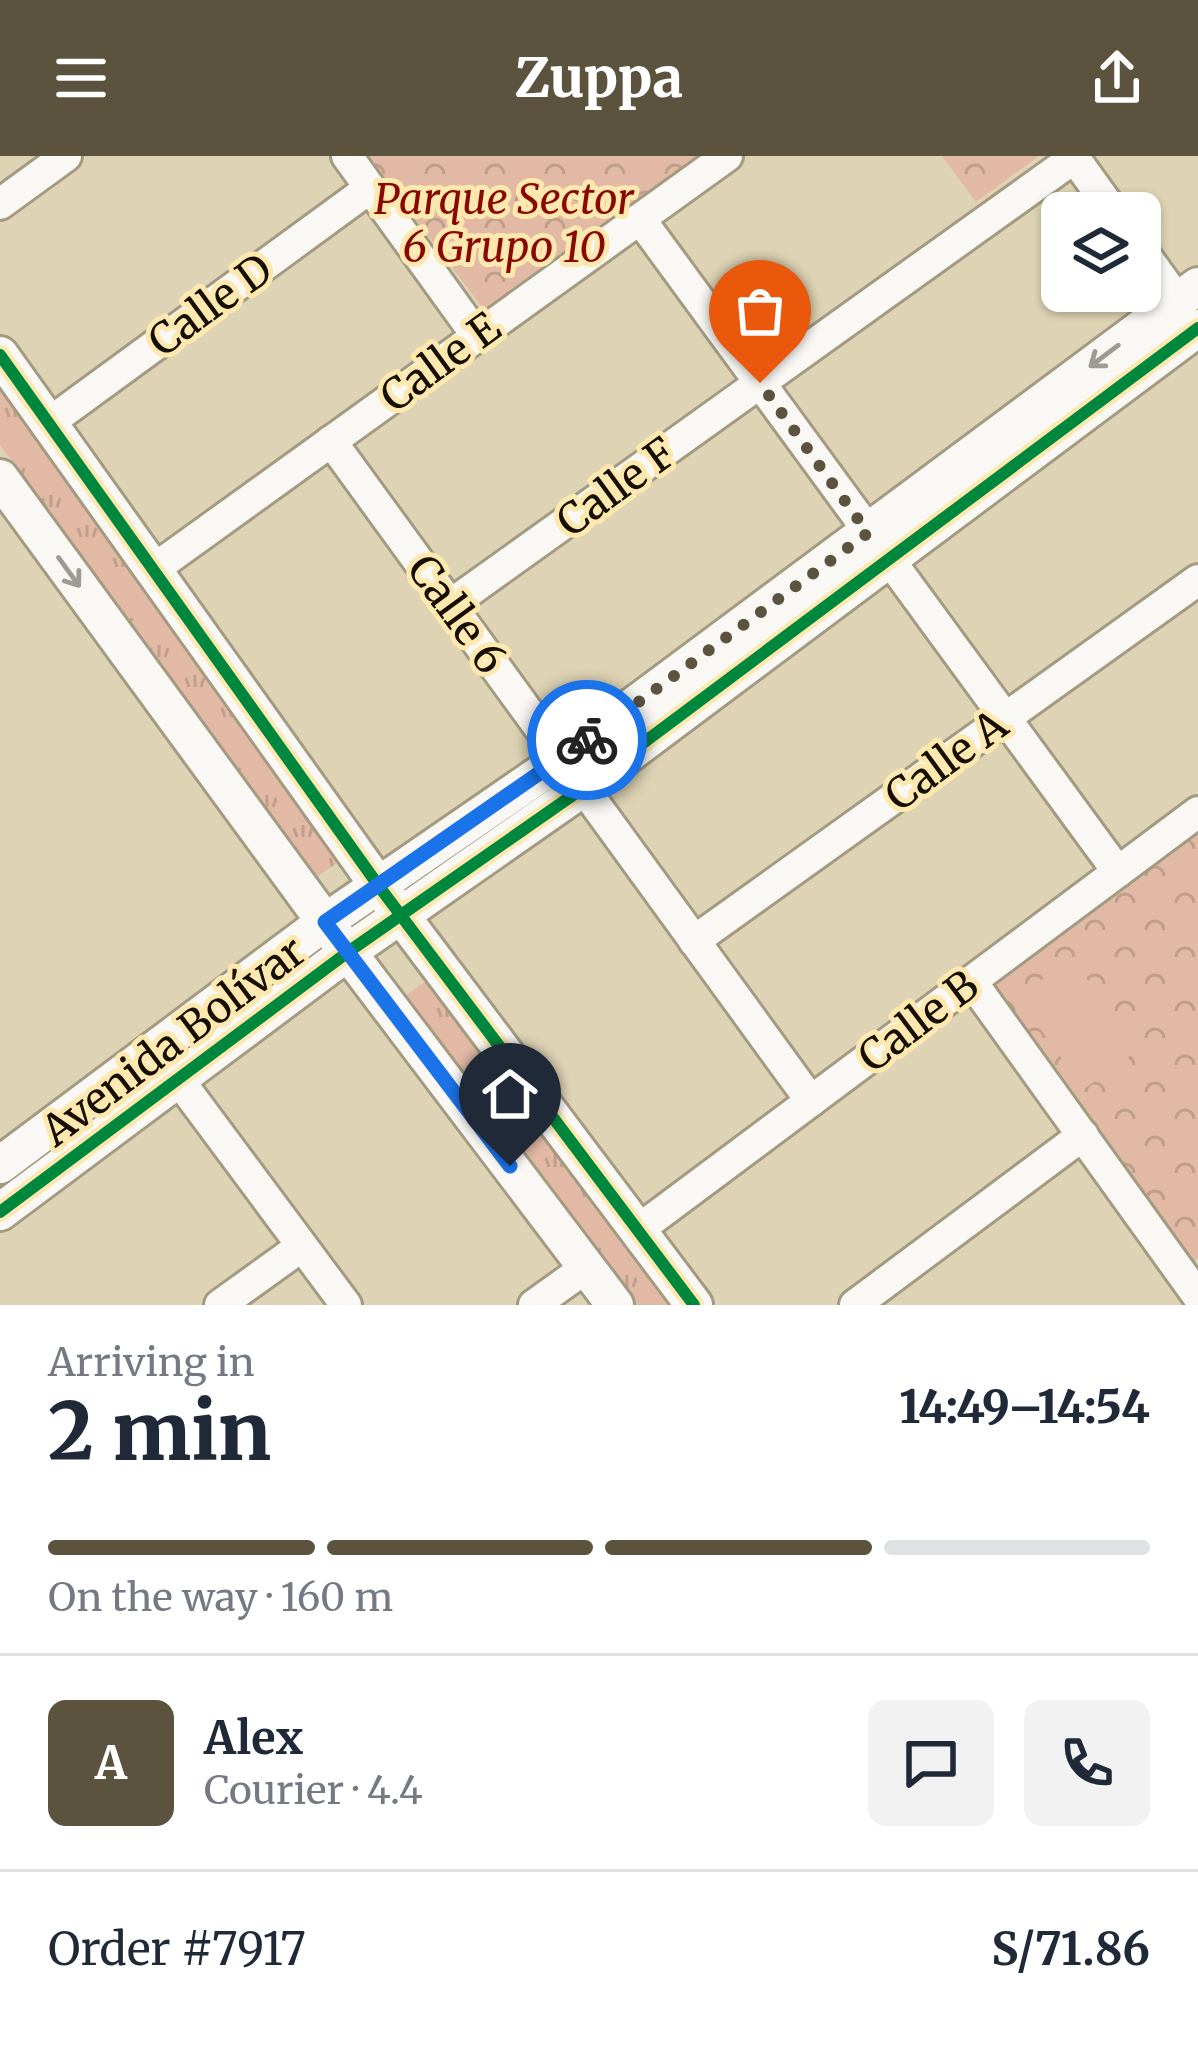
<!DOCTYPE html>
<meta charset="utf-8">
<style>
:root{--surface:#fff;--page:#f2f2f3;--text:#1f2937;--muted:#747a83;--line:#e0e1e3;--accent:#5c533f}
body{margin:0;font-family:Merriweather,serif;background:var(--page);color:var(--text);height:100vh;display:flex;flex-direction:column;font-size:45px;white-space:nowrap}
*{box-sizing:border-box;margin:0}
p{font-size:39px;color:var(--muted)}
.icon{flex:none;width:66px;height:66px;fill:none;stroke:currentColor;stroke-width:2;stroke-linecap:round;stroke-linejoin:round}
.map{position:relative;height:1149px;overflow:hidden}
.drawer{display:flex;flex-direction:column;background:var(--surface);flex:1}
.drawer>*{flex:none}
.controls{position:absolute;left:1041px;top:36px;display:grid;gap:24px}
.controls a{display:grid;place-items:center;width:120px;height:120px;border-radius:18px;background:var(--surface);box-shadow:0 3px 9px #0004;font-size:60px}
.pin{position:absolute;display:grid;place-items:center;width:102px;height:102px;color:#fff;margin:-123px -51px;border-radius:50% 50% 50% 0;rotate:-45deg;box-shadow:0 0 12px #0007}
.pin .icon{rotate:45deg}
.courier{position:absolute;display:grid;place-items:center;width:120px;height:120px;margin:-60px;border:9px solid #1a73e8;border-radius:50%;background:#fff;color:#222;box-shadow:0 3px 15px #0007}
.summary em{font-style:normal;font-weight:800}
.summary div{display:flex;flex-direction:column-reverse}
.summary{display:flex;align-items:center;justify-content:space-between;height:204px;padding:0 48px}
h1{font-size:78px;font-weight:800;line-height:90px}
.bar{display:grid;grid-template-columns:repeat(4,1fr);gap:18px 12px;align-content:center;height:144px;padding:0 48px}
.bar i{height:15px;border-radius:9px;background:var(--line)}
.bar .current{background:var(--accent)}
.bar p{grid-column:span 4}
.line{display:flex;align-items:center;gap:30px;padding:0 48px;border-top:3px solid var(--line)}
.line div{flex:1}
.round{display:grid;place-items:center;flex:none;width:126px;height:126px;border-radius:18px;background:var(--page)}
header{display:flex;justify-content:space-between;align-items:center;height:156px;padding:0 48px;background:var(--accent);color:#fff;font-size:54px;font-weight:800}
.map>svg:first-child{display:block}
.grass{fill:url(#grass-tufts)}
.park{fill:url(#park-crowns)}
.pitch{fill:#e1b9a5}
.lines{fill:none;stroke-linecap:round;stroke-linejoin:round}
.minor-casing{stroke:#a39a82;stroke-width:36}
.tertiary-casing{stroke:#a39a82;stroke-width:42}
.minor{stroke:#faf8f4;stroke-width:30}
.tertiary{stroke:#faf8f4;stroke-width:36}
.cycleway-casing{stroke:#fde8af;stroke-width:20}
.cycleway{stroke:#00873e;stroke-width:12}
.oneway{stroke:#9f9a92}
.done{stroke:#5c533f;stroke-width:12;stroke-dasharray:0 21.6}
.route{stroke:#1a73e8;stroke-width:15}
.labels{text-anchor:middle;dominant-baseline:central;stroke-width:10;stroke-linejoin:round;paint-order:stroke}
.park-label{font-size:42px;font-style:italic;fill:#890902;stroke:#fde8af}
.street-label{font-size:42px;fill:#160e00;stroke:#fde8af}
</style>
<header><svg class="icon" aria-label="menu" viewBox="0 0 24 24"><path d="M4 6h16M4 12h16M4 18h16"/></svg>Zuppa<svg class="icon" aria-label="share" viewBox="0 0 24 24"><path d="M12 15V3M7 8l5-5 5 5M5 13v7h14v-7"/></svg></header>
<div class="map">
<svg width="1198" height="1149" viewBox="0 0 1198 1149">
<defs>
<pattern id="grass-tufts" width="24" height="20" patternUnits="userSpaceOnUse" patternTransform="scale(3)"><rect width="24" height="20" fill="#e1b9a5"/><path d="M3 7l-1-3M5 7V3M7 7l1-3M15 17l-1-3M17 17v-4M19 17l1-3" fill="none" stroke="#c09e8c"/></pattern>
<pattern id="park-crowns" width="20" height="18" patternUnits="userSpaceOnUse" patternTransform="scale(3)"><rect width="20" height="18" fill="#e1b9a5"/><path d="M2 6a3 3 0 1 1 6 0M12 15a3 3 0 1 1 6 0" fill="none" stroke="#c09e8c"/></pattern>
</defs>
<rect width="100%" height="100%" fill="#ded3b4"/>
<!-- grass -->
<g class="grass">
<polygon points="0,231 345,701 317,721 0,289"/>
<polygon points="432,821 673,1149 632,1149 402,842"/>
</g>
<!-- park -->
<g class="park">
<polygon points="368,0 710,0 490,162"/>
<polygon points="942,0 1039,0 976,46"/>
<polygon points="1198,675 1198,1102 1189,1109 988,830"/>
</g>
<!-- pitch -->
<polygon class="pitch" points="1072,802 1138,894 1084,933 1017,841"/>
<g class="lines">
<defs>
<g id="minor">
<polyline points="347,0 477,180"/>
<polyline points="1073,0 1114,57"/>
<polyline points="0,48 66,0"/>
<polyline points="640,63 1118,716"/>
<polyline points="1140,92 1178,145"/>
<polyline points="50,266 370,32"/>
<polyline points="331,285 811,945"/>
<polyline points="154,413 727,0"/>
<polyline points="450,449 1074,2"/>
<polyline points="694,785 1198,424"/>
<polyline points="972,826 1197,1139"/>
<polyline points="178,923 346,1149"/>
<polyline points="638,1074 1198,656"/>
<polyline points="220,1149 302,1090"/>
<polyline points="534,1149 587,1111"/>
<polyline points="855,1149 1083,979"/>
</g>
<g id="tertiary">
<polyline points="0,199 378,729 694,1149"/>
<polyline points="0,322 325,766 615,1149"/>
<polyline points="0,1009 325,766 562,603 1198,130"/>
<polyline points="0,1056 348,796 583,632 1198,172"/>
</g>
</defs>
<!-- minor casing -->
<use href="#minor" class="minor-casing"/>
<!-- tertiary casing -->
<use href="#tertiary" class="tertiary-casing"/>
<!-- minor -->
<use href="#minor" class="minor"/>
<!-- tertiary -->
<use href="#tertiary" class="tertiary"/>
<defs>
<g id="cycleway">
<polyline points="0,199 378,729 694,1149"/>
<polyline points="0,1056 348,796 583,632 1198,172"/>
</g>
</defs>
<!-- cycleway casing -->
<use href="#cycleway" class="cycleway-casing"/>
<!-- cycleway -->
<use href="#cycleway" class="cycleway"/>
</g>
<!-- one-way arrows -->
<defs><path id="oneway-shaft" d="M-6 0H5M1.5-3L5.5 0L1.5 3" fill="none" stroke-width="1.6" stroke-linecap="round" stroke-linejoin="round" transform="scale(3)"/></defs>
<g class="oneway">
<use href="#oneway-shaft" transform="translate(1104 200) rotate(143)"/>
<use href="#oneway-shaft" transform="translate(69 416) rotate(54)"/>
</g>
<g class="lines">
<!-- done -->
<polyline class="done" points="587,584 868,377 760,227"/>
<!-- route -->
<polyline class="route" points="510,1010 325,766 587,584"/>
</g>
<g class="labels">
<!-- park labels -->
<g class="park-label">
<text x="504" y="43">Parque Sector<tspan x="504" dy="48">6 Grupo 10</tspan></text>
</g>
<!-- street labels -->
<g class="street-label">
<text transform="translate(210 149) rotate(-36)">Calle D</text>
<text transform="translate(440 206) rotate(-36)">Calle E</text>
<text transform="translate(616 331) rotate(-36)">Calle F</text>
<text transform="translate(457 458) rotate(54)">Calle 6</text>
<text transform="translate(946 604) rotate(-36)">Calle A</text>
<text transform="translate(918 865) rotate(-37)">Calle B</text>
<text transform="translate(173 885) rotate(-37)">Avenida Bolívar</text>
</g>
</g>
</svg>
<div class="controls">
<a><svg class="icon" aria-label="layers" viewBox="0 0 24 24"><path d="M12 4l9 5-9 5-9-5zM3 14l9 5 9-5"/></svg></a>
</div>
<div class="pin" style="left:760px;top:227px;background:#ea580c"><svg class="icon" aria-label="bag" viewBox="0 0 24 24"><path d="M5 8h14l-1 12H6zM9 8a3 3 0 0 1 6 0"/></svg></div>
<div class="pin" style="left:510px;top:1010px;background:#1f2937"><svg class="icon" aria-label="home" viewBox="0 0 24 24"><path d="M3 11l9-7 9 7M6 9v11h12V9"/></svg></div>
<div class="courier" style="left:587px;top:584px"><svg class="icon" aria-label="bike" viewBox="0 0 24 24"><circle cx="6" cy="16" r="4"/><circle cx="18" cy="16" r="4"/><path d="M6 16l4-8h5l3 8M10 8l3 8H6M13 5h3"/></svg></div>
</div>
<section class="drawer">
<div class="summary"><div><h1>2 min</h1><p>Arriving in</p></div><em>14:49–14:54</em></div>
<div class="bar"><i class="current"></i><i class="current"></i><i class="current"></i><i></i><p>On the way · 160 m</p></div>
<div class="line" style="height:216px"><b class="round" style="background:var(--accent);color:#fff">A</b><div><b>Alex</b><p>Courier · 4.4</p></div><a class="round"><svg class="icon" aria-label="chat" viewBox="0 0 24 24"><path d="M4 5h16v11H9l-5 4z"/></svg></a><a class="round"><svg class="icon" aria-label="phone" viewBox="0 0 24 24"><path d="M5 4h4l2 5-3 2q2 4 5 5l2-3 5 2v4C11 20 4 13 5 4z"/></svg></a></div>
<div class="line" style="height:156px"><div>Order #7917</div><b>S/71.86</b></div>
</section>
